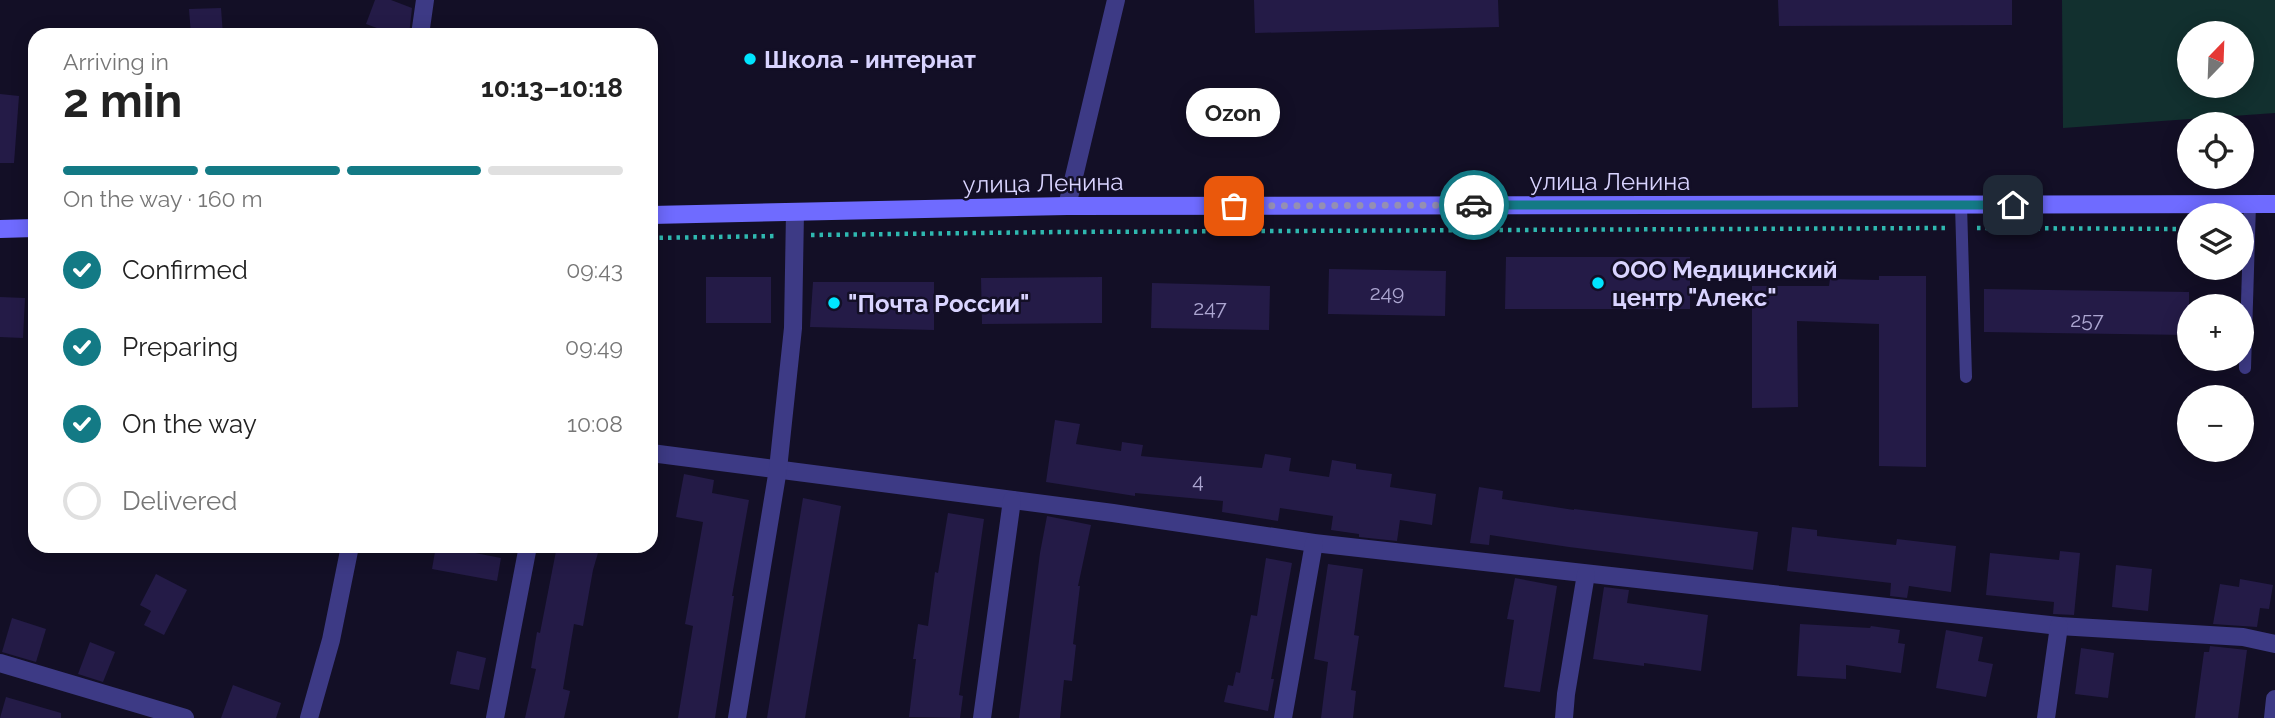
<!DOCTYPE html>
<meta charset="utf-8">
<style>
:root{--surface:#fff;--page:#f6f6f6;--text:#222;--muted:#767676;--line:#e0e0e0;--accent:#137a85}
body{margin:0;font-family:Raleway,sans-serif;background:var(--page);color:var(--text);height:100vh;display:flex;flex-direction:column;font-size:26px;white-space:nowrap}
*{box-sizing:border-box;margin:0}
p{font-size:23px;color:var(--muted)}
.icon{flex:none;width:38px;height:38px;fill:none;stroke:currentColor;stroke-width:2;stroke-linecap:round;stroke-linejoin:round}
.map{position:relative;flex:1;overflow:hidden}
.side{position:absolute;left:28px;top:28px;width:630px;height:525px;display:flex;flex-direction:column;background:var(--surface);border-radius:21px;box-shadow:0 4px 18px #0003}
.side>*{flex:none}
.needle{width:46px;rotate:23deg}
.tools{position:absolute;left:2177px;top:21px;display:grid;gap:14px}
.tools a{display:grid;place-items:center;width:77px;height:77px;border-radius:50%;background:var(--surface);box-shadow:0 4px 18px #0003;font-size:35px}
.pin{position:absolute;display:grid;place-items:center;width:60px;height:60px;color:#fff;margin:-30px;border-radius:14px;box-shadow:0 4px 10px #0006}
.courier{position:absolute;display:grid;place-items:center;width:70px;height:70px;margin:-35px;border:5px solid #137a85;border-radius:50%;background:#fff;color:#222;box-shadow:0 2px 9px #0007}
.bubble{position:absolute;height:49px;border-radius:24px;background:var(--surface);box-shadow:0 4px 18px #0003;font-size:23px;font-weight:700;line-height:49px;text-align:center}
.headline em{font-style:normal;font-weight:700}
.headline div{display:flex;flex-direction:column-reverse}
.headline{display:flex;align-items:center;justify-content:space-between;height:119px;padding:0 35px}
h1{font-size:46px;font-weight:700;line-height:52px}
.bar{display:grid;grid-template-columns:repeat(4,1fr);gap:10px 7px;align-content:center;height:84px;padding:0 35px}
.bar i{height:9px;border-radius:5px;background:var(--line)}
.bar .active{background:var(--accent)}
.bar p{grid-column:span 4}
ol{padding:0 35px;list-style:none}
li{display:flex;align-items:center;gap:21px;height:77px}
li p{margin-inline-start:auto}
li .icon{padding:7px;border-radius:50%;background:var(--accent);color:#fff;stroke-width:4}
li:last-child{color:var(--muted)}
li i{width:38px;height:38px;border:4px solid var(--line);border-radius:50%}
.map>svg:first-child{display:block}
.green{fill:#12302f;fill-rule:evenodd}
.building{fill:#241b47}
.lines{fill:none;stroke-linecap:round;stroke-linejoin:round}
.path{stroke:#2fb8b0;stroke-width:4.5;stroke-dasharray:3.5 5;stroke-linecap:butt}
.service{stroke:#3d3a85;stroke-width:12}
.minor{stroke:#3d3a85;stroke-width:18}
.tertiary{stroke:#3d3a85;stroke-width:18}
.secondary{stroke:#6f6bff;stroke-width:18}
.done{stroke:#948fb3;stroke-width:7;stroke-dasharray:0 12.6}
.route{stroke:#137a85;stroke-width:9}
.poi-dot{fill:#00e5ff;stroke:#130f26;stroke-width:2.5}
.labels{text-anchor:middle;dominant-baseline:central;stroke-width:5;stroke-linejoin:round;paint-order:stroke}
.number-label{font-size:21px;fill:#aca6d1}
.poi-label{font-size:24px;font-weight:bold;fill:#d9d4ff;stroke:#130f26;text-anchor:start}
.street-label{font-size:24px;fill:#d9d4ff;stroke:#130f26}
</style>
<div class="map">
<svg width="2275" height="718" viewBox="0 0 2275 718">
<rect width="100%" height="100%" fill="#130f26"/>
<!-- green -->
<path class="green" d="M 2062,0 L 2275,0 L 2275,113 L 2063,128 ZM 2189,33 L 2242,33 L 2242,86 L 2189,86 Z"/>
<!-- building -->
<g class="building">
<polygon points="375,0 391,0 412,8 409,35 396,35 366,24"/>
<polygon points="1254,0 1498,0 1499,27 1255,33"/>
<polygon points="1778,0 2012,0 2012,25 1779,26"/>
<polygon points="221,8 223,35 191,35 189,9"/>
<polygon points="0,94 19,96 14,163 0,163"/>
<polygon points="1506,257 1690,257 1690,309 1505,309"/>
<polygon points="1329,269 1446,271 1445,316 1328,314"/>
<polygon points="1879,276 1926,276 1926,467 1879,466 1879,324 1797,321 1798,407 1752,408 1752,286 1829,286 1830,279 1879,280"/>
<rect x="706" y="277" width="65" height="46"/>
<polygon points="1102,277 1102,323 982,324 981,278"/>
<polygon points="813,282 934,282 934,330 810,327"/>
<polygon points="1152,283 1270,286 1269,330 1151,328"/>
<polygon points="1984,289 2189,292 2189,335 1984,332"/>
<polygon points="0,297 25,298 23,338 0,337"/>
<polygon points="1055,420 1080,424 1076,444 1121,451 1122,442 1143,445 1141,456 1262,468 1265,454 1291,458 1289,471 1329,477 1332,460 1356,464 1356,469 1392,474 1390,487 1436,494 1432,525 1400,520 1397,541 1359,537 1359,534 1331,530 1333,516 1280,508 1278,521 1222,512 1223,501 1135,493 1135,496 1046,482"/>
<polygon points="684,474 714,480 712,493 749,500 732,596 734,596 715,718 678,718 693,626 685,624 703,522 676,517"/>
<polygon points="1479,487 1503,491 1502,499 1574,510 1574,509 1758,532 1753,570 1569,547 1490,535 1489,545 1470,543"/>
<polygon points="803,498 841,506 805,718 767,718"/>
<polygon points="948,513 984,519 959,695 963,696 960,718 909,717 916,659 913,659 918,624 928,626 935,572 938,573"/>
<polygon points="1047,516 1091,525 1078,586 1080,586 1073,644 1076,645 1072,681 1064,680 1060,718 1019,718 1040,553"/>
<polygon points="1792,527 1817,530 1817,536 1896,545 1897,539 1956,546 1951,592 1909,586 1907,598 1890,596 1891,583 1787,571"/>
<polygon points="436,546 471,546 470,552 501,558 497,581 432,569"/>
<polygon points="557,546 600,546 593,570 583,626 574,624 563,689 570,691 564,718 525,718 536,669 531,668 537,632 540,633"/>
<polygon points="2060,551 2080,553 2074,615 2053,614 2054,602 1986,595 1990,553 2059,560"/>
<polygon points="1266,558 1292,563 1271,679 1274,679 1268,711 1224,702 1228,685 1233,686 1236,672 1240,673 1251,615 1257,616"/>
<polygon points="1328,564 1363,569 1354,635 1359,636 1351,690 1356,691 1353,718 1321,718 1328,662 1314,659"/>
<polygon points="2116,565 2152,569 2148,611 2112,607"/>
<polygon points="156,574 187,590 164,635 144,625 151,611 140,605"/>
<polygon points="1515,578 1557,586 1540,692 1504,687 1514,620 1507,619"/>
<polygon points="2240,579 2273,585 2269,609 2260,608 2257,627 2213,624 2220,584 2239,587"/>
<polygon points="1604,587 1629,590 1627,603 1708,615 1701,671 1644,663 1644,666 1593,659"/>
<polygon points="12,618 46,629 36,662 2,652"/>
<polygon points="1800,624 1870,628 1871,626 1900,630 1898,643 1905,644 1901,673 1846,665 1846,679 1797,676"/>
<polygon points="1946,630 1983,637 1978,661 1993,664 1986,697 1936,688"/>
<polygon points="90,642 115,652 103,682 78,674"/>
<polygon points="2210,646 2247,650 2238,718 2195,718 2204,652 2209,652"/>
<polygon points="2081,648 2114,653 2108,698 2075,694"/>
<polygon points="457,651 486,658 479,690 450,684"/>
<polygon points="233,685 281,703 276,718 221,718"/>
<polygon points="6,697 61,713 61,718 0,718"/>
</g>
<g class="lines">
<!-- path -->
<g class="path">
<polyline points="1977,228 2189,229"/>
<polyline points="811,235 1060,232 1947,228"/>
<polyline points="651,238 778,236"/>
</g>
<!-- service -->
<g class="service">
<polyline points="1961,205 1966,377"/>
<polyline points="2245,368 2250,204"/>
</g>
<!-- minor -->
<g class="minor">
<polyline points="420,35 425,0"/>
<polyline points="651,453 1113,513 1314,543 2059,626 2243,637 2275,644"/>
<polyline points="0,663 185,718"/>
<polyline points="309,718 331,640 350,546"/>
<polyline points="495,718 528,546"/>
<polyline points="737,718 778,469 793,328 795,212"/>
<polyline points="982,718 1012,500"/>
<polyline points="1283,718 1314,543"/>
<polyline points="1564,718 1566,694 1586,574"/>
<polyline points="2046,718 2059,626"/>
<polyline points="2273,718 2275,699"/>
</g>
<!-- tertiary -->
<polyline class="tertiary" points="1067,206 1116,0"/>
<!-- secondary -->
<g class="secondary">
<polyline points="651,215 1067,206 2275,204"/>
<polyline points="0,229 35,228"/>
</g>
</g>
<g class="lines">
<!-- done -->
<polyline class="done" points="1234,206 1474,205"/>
<!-- route -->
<polyline class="route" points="1474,205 2013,205"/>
</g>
<!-- markers -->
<g class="poi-dot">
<circle cx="750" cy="59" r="7"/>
<circle cx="1598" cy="283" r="7"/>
<circle cx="834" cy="303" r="7"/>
</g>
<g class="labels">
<!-- number labels -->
<g class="number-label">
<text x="1387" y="292">249</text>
<text x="1210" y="307">247</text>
<text x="2087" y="319">257</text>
<text x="1198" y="480">4</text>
</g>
<!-- poi labels -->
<g class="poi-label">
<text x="764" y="59">Школа - интернат</text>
<text x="1612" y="269">ООО Медицинский<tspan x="1612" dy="28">центр "Алекс"</tspan></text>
<text x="848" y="303">"Почта России"</text>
</g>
<!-- street labels -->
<g class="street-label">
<text x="1610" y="181">улица Ленина</text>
<text transform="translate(1043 183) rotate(-1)">улица Ленина</text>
</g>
</g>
</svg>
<div class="tools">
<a><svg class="needle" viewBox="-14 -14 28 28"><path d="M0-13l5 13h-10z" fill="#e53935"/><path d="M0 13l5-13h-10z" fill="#767676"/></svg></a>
<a><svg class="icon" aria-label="locate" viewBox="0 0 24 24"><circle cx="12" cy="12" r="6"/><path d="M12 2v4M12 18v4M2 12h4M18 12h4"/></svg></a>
<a><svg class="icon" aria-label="layers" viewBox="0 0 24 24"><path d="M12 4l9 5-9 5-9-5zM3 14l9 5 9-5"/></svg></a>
<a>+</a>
<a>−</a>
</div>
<div class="pin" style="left:1234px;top:206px;background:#ea580c"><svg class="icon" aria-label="bag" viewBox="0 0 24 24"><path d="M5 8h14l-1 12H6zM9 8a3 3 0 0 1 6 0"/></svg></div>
<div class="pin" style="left:2013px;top:205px;background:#1f2937"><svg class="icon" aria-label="home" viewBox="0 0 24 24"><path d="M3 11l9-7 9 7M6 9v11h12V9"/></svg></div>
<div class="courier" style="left:1474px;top:205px"><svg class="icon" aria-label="car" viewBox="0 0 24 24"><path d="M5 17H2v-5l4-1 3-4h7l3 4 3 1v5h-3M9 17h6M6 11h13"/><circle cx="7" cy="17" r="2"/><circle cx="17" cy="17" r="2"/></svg></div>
<div class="bubble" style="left:1186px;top:88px;width:94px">Ozon</div>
<section class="side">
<div class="headline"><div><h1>2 min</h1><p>Arriving in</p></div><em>10:13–10:18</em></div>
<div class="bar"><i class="active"></i><i class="active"></i><i class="active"></i><i></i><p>On the way · 160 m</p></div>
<ol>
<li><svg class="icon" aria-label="check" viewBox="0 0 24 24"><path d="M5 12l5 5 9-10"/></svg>Confirmed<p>09:43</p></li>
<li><svg class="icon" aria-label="check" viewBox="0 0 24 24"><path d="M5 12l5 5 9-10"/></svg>Preparing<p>09:49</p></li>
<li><svg class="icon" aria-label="check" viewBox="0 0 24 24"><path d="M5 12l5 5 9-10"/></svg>On the way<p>10:08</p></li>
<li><i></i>Delivered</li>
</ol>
</section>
</div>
